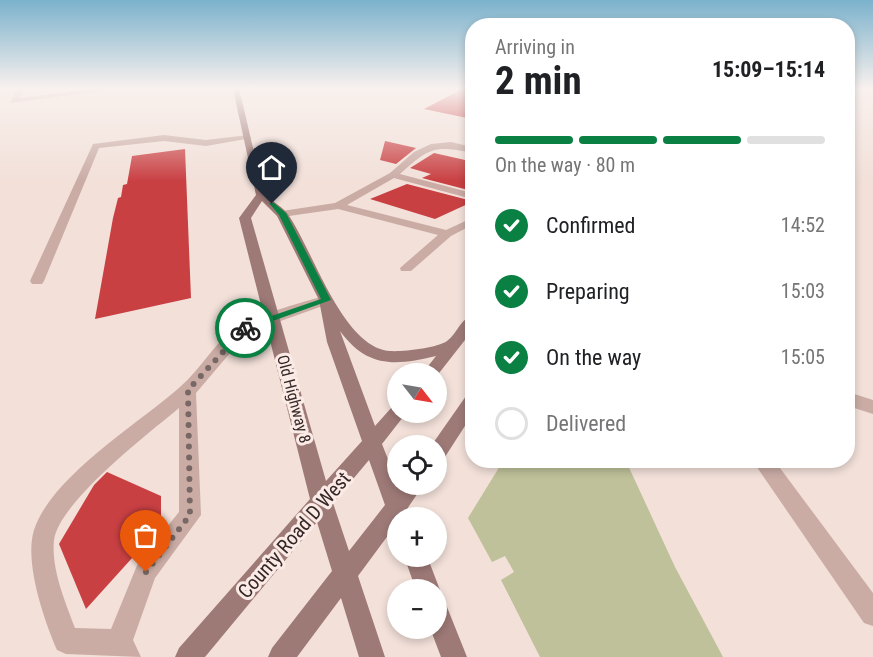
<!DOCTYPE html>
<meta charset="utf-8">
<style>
:root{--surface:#fff;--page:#f6f6f6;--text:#202124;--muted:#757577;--line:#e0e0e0;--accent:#0b8043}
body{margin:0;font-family:"Roboto Condensed",sans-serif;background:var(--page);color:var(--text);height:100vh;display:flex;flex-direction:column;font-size:22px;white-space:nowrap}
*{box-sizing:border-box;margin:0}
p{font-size:20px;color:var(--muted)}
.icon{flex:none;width:33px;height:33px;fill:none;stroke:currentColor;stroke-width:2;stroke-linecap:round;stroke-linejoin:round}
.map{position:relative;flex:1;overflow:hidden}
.sheet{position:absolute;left:465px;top:18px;width:390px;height:450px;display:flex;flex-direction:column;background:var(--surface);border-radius:24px;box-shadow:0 3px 9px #0003}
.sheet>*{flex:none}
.needle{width:39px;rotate:121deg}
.tools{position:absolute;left:387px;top:363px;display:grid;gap:12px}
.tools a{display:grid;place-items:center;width:60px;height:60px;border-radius:50%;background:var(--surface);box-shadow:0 3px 9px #0003;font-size:30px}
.pin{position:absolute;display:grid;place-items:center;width:51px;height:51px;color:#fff;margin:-62px -26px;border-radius:50% 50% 50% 0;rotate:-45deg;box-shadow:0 0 6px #0007}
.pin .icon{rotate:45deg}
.courier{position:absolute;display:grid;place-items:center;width:60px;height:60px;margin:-30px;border:4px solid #0b8043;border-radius:50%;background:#fff;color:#222;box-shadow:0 2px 8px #0007}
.headline em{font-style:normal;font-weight:700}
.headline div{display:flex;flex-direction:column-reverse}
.headline{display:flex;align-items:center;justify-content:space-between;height:102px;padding:0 30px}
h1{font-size:39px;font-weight:700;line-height:45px}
.bar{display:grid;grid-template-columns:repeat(4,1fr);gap:9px 6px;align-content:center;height:72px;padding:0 30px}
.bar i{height:8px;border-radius:4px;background:var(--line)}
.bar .current{background:var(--accent)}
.bar p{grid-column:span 4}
ol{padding:0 30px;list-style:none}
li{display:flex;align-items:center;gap:18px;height:66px}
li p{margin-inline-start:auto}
li .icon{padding:6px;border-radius:50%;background:var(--accent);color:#fff;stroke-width:4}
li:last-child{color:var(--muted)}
li i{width:33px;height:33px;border:3px solid var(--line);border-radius:50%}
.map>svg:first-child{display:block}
.green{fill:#bec199}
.building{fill:#c94043}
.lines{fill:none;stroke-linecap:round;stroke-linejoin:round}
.lane{fill:#caaca5;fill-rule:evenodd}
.secondary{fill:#9e7a77;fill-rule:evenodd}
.route{fill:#0b8043}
.done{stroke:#786865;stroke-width:6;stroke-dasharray:0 10.8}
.labels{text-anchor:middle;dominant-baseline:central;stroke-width:6;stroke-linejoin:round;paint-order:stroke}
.street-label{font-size:16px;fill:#362727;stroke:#faebe6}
.near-street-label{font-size:20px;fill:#362727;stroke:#faebe6}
</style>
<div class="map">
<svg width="873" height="657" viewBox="0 0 873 657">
<rect width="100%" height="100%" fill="#f2e0d9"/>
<!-- green -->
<polygon class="green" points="503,461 626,461 675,567 723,657 540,657 501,580 514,572 505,556 492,562 468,518"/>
<!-- building -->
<g class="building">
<polygon points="462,89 472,89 472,119 424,109"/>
<polygon points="385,141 416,148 396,164 380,160"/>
<polygon points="185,149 191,298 95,319 113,218 118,198 121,197 123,185 127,184 132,156"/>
<polygon points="434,153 465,160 472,157 472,191 422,178 431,174 410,168"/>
<polygon points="407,184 472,201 472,202 435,219 370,199"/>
<polygon points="107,472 161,496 161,526 86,609 59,544 94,485"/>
</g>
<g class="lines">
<!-- lane -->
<g class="lane">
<polygon points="18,89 25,89 19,98 94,89 117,89 10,103"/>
<polygon points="164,135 206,140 248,135 252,138 206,146 164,141 99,148 44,281 42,284 32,284 30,281 93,144"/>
<path d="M 451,142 L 472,147 L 472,153 C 434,145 429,148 400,174 L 472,193 L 472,199 L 394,178 L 347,205 L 446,230 L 472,218 L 472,225 L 451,236 L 411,271 L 401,271 L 400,268 L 438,235 L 338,209 L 282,217 L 276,214 L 282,211 L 335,203 L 390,173 L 414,152 L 431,144 Z"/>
<path d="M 326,296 L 333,300 L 331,303 L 247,333 L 196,393 L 201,515 L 155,578 L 133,640 L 141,657 L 66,654 L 57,650 C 44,620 24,562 34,530 C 51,477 138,424 180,387 C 200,370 214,344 235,327 C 244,319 311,299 326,296 ZM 179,408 L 179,512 L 138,563 L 111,629 L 75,628 C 65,601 51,569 54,540 C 59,502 149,433 179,408 Z"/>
<polygon points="848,392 873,400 873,414 848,406"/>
<polygon points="752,460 774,460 873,593 873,626 864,623"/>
</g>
<!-- secondary -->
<g class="secondary">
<path d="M 233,89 L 239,89 C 248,123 254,158 265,191 C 268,200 281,205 287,213 C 312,247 342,348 390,351 C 402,352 437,348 447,341 C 457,334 460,319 472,316 L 472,331 L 436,377 L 436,374 L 422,374 L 436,356 C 395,366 367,368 340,331 L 375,426 L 392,407 L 398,405 L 398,412 L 407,412 L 382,444 L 399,487 L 401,484 L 424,484 L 407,509 L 411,518 L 398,518 L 398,527 L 395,526 L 358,576 L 385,657 L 359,657 L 341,598 L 297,657 L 268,657 L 272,648 L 332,571 L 317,522 L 205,657 L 175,657 L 179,648 L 310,499 L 239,218 L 256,195 ZM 262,201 L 277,216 L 319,300 L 327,342 L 362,441 L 326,481 L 251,218 ZM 369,460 L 385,505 L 349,551 L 333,503 Z"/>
<polygon points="472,394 472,415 443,460 436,462 436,446 431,446 466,396"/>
<polygon points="404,556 427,556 440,590 437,599 436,590 416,590"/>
<polygon points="436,599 445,602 467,657 441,657 430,628 436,628"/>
</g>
</g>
<!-- sky -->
<linearGradient id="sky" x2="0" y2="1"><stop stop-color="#7bb2cc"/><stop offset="0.49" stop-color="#f9f1ee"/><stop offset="1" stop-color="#f9f1ee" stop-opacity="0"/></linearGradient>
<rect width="873" height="181" fill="url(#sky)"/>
<!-- route -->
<polygon class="route" points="269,203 274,203 286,213 331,300 245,331 240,328 242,326 321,299 279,215"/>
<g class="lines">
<!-- done -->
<polyline class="done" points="146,572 190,515 188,390 245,328"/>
</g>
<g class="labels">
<!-- street labels -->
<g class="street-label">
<text transform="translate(294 399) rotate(75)">Old Highway 8</text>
</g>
<!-- near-street labels -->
<g class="near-street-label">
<text transform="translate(294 535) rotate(-49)">County Road D West</text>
</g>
</g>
</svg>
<div class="tools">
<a><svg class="needle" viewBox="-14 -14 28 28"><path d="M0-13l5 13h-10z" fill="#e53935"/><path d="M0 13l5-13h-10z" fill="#757577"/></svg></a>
<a><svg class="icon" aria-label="locate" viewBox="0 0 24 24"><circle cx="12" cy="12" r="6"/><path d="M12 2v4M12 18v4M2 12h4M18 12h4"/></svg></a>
<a>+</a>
<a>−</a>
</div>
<div class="pin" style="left:146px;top:572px;background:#ea580c"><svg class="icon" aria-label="bag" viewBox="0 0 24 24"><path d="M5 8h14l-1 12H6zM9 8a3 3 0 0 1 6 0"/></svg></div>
<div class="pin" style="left:272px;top:204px;background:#1f2937"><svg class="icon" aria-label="home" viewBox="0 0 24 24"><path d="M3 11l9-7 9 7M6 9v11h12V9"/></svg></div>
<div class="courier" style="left:245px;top:328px"><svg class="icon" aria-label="bike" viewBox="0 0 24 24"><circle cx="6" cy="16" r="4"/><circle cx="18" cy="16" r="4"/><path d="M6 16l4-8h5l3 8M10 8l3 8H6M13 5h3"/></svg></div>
<section class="sheet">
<div class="headline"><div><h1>2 min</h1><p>Arriving in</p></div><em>15:09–15:14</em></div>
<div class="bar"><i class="current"></i><i class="current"></i><i class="current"></i><i></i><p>On the way · 80 m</p></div>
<ol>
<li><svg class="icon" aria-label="check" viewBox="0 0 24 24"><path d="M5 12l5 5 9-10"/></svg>Confirmed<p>14:52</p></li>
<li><svg class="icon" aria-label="check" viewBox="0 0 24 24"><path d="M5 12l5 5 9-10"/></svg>Preparing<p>15:03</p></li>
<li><svg class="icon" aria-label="check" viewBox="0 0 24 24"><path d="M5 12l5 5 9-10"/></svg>On the way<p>15:05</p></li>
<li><i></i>Delivered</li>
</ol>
</section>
</div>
